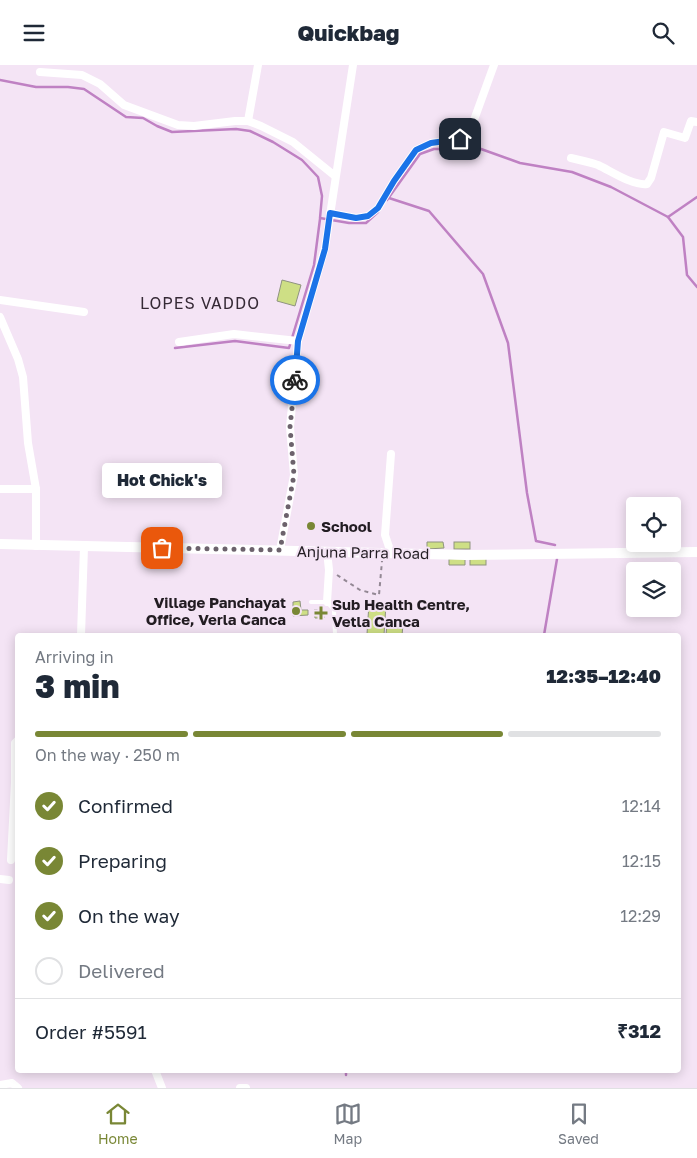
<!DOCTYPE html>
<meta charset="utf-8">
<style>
:root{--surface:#fff;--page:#f2f2f3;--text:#1f2937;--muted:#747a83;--line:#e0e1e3;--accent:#798735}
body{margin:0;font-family:"Golos Text",sans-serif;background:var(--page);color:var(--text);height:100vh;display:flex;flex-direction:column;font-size:19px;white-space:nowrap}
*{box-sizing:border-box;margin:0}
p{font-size:16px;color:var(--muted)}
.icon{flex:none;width:28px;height:28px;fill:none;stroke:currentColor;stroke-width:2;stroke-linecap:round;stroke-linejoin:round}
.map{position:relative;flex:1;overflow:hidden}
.side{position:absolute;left:15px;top:568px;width:666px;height:440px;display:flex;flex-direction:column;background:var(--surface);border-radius:5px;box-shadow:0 2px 12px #0003}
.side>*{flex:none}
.buttons{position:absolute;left:626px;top:432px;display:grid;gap:10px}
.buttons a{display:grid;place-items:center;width:55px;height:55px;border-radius:5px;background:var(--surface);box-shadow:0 2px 12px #0003;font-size:25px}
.pin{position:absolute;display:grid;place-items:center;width:42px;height:42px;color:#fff;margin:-21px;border-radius:10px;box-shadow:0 2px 8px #0006}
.courier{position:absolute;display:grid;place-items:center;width:50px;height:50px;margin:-25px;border:4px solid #1a73e8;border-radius:50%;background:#fff;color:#222;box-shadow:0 1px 6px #0007}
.bubble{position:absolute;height:35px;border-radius:5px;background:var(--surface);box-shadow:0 2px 12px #0003;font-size:16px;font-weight:800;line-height:35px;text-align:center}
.overview em{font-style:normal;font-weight:800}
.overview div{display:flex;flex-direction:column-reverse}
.overview{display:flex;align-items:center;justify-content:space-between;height:85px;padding:0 20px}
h1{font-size:32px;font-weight:800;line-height:38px}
.bar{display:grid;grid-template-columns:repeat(4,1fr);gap:8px 5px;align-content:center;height:60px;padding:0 20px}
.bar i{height:6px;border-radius:4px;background:var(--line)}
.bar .current{background:var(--accent)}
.bar p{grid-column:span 4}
.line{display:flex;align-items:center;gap:12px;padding:0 20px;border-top:1px solid var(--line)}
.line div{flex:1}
ol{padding:0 20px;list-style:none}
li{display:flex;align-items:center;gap:15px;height:55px}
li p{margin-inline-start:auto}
li .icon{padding:5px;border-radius:50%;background:var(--accent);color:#fff;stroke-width:4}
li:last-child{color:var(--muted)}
li i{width:28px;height:28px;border:2px solid var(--line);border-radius:50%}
header{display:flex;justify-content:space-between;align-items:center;height:65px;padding:0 20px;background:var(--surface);font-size:22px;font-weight:800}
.tab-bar{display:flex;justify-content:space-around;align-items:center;height:70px;border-top:1px solid var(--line);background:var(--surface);font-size:14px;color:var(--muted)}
.tab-bar a{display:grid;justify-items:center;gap:2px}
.tab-bar .current{color:var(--accent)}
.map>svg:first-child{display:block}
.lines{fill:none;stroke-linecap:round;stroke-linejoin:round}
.stream{stroke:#bf81c3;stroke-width:2.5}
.building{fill:#cedf85;stroke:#8f9380}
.path{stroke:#938894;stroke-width:2;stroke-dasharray:4 4;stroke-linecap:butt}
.service{stroke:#fff;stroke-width:4}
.minor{stroke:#fff;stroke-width:8}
.tertiary{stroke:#fff;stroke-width:10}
.done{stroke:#6c626c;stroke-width:5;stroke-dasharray:0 9}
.route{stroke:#1a73e8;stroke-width:6}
.poi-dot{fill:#798735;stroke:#f4e4f5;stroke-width:2}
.labels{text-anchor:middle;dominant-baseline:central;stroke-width:4;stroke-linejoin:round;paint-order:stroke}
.poi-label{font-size:15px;font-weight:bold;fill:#221c22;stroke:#f4e4f5;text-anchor:start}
.street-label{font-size:15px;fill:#221c22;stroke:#f4e4f5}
.neighbourhood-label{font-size:16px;letter-spacing:1px;fill:#352935;stroke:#f4e4f5}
</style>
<header><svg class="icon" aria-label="menu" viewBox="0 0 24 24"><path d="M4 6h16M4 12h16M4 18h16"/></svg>Quickbag<svg class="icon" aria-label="search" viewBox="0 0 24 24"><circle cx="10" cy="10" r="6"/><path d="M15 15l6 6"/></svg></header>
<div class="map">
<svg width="697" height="1023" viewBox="0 0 697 1023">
<rect width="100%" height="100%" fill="#f4e4f5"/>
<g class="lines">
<!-- stream -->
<g class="stream">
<polyline points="0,15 36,22 68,22 84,24 126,52 143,53 157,61 172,67 236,64 250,66 273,77 302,95 318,112 322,131 320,153 349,158 366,158 378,147"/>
<polyline points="389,133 429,146 483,209 508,278 527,428 536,476 555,480"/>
<polyline points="387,135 420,89 434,84 481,84 520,98 572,107 611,122 668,152 683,172 687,210 697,222"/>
<polyline points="668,152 697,132"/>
<polyline points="175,283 235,276 289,283 314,200 320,154"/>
<polyline points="544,570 557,494"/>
<polyline points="346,1005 346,1010"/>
</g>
</g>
<!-- building -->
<g class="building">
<polygon points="282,215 301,220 295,241 277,236"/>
<rect x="156" y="471" width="14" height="7"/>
<polygon points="427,477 443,477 444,483 427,484"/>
<rect x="454" y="477" width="16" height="7"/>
<polygon points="465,493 465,500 449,500 449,494"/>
<rect x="470" y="493" width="16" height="7"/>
<polygon points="300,536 301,545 308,545 308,550 293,551 293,537"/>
<polygon points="369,538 386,539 384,570 367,569"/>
<polygon points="314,545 324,545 324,553 315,553"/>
<polygon points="387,558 403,560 402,570 386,570"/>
</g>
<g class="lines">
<!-- path -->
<polyline class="path" points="337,510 360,525 379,530 382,496"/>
<!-- service -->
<polyline class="service" points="311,537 327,537 334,545 335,570"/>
<!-- minor -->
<g class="minor">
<polyline points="40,7 82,10 100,19 124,40 178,60 194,61 235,56 248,56 261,61 293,77 335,111"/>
<polyline points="248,56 258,0"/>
<path d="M 571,93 C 580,95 589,97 598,100 C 611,106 633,121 647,119 L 651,113 L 664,67 L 685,73 L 691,56 L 697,57"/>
<polyline points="330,148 356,153 368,151 378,143 394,116 416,85 431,78 460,74 470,66 494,0"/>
<polyline points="0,235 84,247"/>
<polyline points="0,252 18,294 23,312 28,378 36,424 36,481"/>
<polyline points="179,277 234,269 298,276"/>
<polyline points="391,389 385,470 391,488"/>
<polyline points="0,424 36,424"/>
<polyline points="280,485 294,410 290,362 298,276 325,183 353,0"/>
<polyline points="327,537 329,505 327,486"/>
<polyline points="81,570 84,482"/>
<polyline points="11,795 15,717 15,678 18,675"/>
<polyline points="0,814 9,815"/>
<polyline points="155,1005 162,1023"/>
<polyline points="0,1020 12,1018 18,1023"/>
<polyline points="240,1023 246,1023"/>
</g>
<!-- tertiary -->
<polyline class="tertiary" points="0,479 466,490 697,487"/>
</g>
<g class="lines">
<!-- done -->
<polyline class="done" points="162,483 280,485 294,410 290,362 295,315"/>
<!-- route -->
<polyline class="route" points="295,315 298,276 325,184 330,148 356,153 368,151 378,143 394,116 416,85 431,78 460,74"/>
</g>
<!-- markers -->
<g class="poi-dot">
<circle cx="311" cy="461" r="5"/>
<circle cx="296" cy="546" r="5"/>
<path d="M318.5 540.5h5v5h5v5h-5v5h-5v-5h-5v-5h5z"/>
</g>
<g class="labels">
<!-- poi labels -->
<g class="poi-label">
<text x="321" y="461">School</text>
<text x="286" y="537" text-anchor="end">Village Panchayat<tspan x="286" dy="17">Office, Verla Canca</tspan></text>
<text x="332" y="539">Sub Health Centre,<tspan x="332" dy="17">Vetla Canca</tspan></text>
</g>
<!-- street labels -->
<g class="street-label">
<text transform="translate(363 487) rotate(1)">Anjuna Parra Road</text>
</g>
<!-- neighbourhood labels -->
<g class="neighbourhood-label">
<text x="200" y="238">LOPES VADDO</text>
</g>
</g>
</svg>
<div class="buttons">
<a><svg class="icon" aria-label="locate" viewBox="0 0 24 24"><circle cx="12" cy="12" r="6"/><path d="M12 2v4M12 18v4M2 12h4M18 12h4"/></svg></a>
<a><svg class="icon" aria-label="layers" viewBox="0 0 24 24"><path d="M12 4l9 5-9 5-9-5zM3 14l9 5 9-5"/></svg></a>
</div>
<div class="pin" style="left:162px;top:483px;background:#ea580c"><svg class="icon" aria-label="bag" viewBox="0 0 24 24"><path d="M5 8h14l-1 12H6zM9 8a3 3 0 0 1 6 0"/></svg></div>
<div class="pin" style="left:460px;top:74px;background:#1f2937"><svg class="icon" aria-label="home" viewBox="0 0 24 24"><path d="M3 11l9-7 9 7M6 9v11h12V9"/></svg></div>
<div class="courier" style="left:295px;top:315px"><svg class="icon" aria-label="bike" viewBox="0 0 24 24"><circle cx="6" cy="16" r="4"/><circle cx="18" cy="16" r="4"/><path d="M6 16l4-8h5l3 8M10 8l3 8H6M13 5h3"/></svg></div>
<div class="bubble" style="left:102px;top:398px;width:120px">Hot Chick's</div>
<section class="side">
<div class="overview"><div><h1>3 min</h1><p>Arriving in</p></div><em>12:35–12:40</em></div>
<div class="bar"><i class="current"></i><i class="current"></i><i class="current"></i><i></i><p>On the way · 250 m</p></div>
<ol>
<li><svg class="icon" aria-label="check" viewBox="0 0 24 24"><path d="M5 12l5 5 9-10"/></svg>Confirmed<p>12:14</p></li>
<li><svg class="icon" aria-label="check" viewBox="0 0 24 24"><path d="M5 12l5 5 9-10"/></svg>Preparing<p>12:15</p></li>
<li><svg class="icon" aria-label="check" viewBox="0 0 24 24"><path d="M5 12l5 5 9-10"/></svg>On the way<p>12:29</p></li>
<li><i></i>Delivered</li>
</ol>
<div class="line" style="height:65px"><div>Order #5591</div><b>₹312</b></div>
</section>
</div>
<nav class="tab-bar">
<a class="current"><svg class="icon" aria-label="home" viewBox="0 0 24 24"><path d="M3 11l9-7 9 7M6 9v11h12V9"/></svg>Home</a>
<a><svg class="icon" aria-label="map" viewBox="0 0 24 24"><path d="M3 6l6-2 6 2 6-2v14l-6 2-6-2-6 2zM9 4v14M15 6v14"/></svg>Map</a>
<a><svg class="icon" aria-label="saved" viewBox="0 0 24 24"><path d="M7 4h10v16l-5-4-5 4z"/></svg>Saved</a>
</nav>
